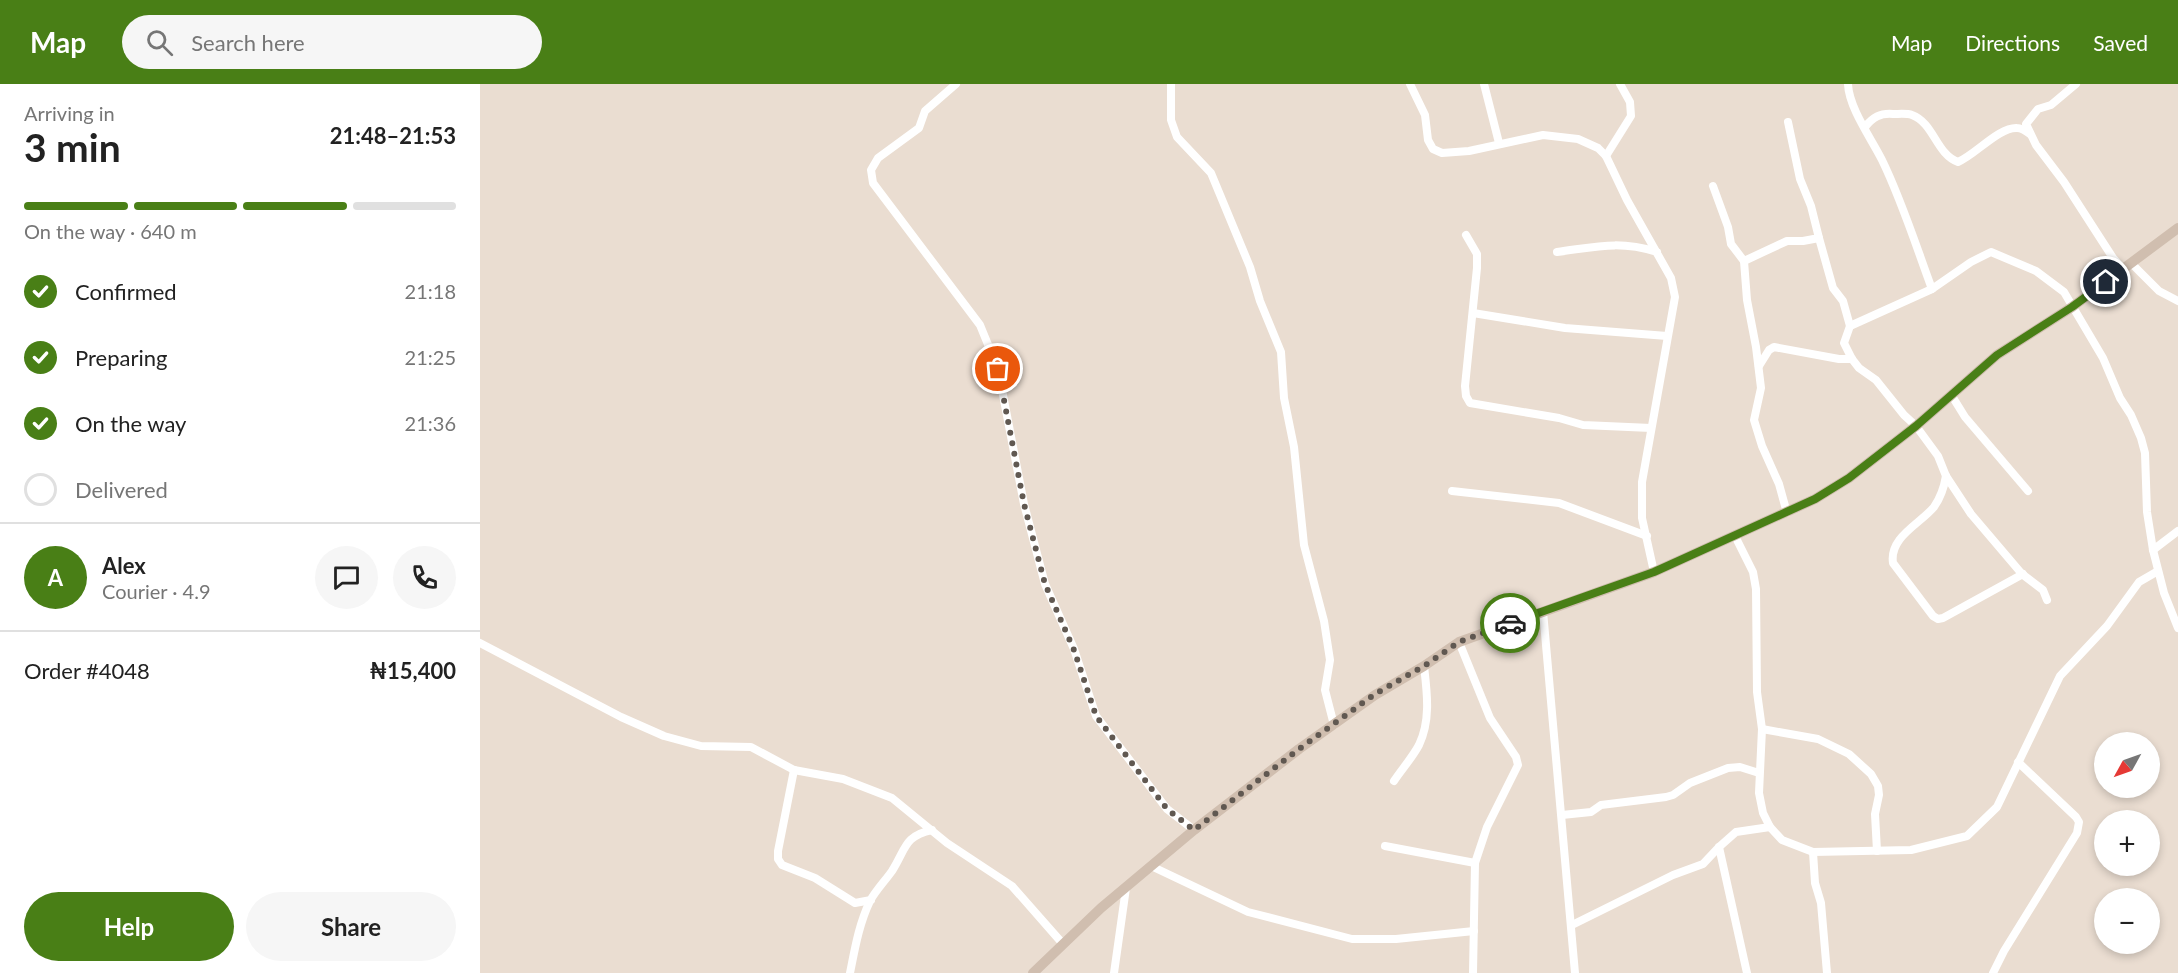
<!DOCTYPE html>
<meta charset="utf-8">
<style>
:root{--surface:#fff;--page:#f6f6f6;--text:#222;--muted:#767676;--line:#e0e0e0;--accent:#497f16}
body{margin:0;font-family:Lato,sans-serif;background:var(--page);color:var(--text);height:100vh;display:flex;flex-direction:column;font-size:22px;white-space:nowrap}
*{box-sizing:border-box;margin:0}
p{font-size:20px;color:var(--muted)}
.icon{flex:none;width:33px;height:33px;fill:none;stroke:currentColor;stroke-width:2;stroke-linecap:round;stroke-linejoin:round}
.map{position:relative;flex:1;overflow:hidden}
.panel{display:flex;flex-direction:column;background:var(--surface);width:480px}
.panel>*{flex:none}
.needle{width:39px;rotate:230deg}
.controls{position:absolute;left:1614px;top:648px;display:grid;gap:12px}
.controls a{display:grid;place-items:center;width:66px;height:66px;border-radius:50%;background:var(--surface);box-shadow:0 3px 9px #0003;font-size:30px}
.pin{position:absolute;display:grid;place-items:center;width:51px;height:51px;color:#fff;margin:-26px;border:3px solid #fff;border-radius:50%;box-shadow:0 2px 6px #0007}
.courier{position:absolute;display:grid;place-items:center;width:60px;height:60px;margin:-30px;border:4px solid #497f16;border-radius:50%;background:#fff;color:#222;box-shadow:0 2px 8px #0007}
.head em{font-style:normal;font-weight:700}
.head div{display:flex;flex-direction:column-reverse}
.head{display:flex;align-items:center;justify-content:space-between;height:102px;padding:0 24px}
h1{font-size:39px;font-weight:700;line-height:45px}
.bar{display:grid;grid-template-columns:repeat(4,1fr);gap:9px 6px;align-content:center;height:72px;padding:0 24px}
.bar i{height:8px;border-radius:4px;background:var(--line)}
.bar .current{background:var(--accent)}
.bar p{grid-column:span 4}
.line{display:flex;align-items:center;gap:15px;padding:0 24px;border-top:2px solid var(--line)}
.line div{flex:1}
.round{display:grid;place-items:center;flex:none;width:63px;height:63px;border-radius:32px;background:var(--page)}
ol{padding:0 24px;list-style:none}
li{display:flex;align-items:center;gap:18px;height:66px}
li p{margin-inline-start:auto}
li .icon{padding:6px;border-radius:50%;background:var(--accent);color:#fff;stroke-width:4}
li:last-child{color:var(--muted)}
li i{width:33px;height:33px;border:3px solid var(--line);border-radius:50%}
.cta{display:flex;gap:12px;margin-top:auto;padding:12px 24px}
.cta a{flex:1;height:69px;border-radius:36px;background:var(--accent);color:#fff;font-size:24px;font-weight:700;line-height:69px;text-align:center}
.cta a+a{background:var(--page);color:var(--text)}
header{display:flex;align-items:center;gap:36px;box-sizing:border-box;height:84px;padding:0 30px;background:var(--accent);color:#fff}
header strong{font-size:28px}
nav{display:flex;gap:33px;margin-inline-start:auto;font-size:21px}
.search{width:420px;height:54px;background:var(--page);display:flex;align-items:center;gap:15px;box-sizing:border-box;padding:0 21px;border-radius:33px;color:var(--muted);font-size:22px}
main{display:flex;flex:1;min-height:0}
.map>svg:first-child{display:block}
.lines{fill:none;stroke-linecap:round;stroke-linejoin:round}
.street{stroke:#fff;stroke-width:8}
.secondary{stroke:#d0beaf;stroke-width:10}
.done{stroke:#605851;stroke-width:6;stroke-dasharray:0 10.8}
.route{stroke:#497f16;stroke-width:8}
</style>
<header>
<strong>Map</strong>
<div class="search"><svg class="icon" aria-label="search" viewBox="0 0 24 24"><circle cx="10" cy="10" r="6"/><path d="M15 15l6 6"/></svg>Search here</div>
<nav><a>Map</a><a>Directions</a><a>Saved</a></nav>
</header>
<main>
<section class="panel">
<div class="head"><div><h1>3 min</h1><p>Arriving in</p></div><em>21:48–21:53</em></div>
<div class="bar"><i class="current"></i><i class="current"></i><i class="current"></i><i></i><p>On the way · 640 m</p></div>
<ol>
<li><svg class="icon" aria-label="check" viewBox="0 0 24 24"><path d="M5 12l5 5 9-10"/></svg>Confirmed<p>21:18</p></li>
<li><svg class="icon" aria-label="check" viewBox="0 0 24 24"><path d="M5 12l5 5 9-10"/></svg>Preparing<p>21:25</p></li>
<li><svg class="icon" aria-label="check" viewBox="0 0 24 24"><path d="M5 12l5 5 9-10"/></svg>On the way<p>21:36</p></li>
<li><i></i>Delivered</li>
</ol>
<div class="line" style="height:108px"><b class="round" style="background:var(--accent);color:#fff">A</b><div><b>Alex</b><p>Courier · 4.9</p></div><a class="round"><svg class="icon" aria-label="chat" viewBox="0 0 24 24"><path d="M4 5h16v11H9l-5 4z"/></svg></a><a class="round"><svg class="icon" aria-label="phone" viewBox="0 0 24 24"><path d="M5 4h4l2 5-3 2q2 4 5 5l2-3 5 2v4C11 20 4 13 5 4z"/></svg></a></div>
<div class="line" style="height:78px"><div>Order #4048</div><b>₦15,400</b></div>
<div class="cta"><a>Help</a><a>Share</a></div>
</section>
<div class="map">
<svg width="1698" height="889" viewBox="0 0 1698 889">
<rect width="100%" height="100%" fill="#eaddd1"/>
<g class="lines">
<!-- street -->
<g class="street">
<polyline points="476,0 445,27 439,44 398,74 391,86 393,99 500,241 518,285 544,420 565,500 594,565 616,632 687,725 714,746"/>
<polyline points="691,0 691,36 697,53 731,89 770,183 780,217 801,268 804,314 814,363 824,461 844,537 850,576 845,606 854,641"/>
<polyline points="930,0 945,31 948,56 953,65 962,69 989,67 1063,51 1098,55 1118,64 1126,72 1147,116 1191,194 1195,213 1162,398 1162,434 1174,488"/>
<polyline points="1004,0 1019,59"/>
<path d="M 1368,0 C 1369,24 1391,54 1402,76 C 1422,117 1436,162 1452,205"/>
<polyline points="1596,0 1571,21 1558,25 1546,40 1556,61 1584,98 1633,174 1643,185"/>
<path d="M 1385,43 C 1393,33 1400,29 1413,30 C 1419,30 1427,29 1432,31 C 1454,39 1456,70 1478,78 C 1495,71 1519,43 1537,44 C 1541,44 1546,47 1550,50"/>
<polyline points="1126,72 1151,32 1150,18 1140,0"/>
<polyline points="1233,102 1248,143 1251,160 1264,177"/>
<polyline points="986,151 997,170 997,184 985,302 986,312 990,319 1079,334 1103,341 1171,344"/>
<polyline points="1339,154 1353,204 1363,217 1370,242 1364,259 1372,275 1379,284 1396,296 1424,331 1436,342 1458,372 1466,392 1491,430 1542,490 1563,506 1567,516"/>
<path d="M 1077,168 C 1116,163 1138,156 1177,168"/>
<polyline points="1651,179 1679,207 1698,217"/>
<polyline points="993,229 1085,244 1187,252"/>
<polyline points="1370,242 1452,205 1491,178 1511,168 1556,187 1584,208 1623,274 1640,314 1651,331 1661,354 1665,369 1667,428 1673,466 1684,509 1698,544"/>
<polyline points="1279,282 1289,266 1294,263 1359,275 1372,275"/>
<polyline points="1472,312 1485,333 1548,407"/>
<path d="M 1466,392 C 1464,404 1461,413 1454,423 C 1440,440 1409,453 1413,479 L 1453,532 L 1458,535 L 1463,534 L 1543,490"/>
<polyline points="972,407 1079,419 1167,452"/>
<polyline points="1307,429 1299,400 1282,362 1274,336 1281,304 1276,263 1267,216 1264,177 1307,157 1323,157 1339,154 1331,122 1320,95 1308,38"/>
<polyline points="1255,452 1273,488 1276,505 1277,608 1282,645 1279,709 1283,729 1290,743 1302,756 1333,768 1431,766 1487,752 1517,723 1580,592 1627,542 1659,498 1678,487"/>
<polyline points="1673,466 1698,447"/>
<polyline points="1063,527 1095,889"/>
<polyline points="979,558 1010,634 1036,673 1038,681 1007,743 995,779 993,889"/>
<polyline points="0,559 141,633 184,652 221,662 271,663 314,686 363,695 412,714 467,759 532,802 583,860"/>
<polyline points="1282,645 1338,655 1369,670 1391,690 1398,702 1399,711 1395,730 1397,767"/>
<polyline points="314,686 298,767 298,775 302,781 335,794 375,819 391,816"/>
<path d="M 914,697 C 922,685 932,674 939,661 C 951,636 947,608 944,582"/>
<polyline points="1082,731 1111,728 1121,721 1186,713 1193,711 1210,699 1248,684 1260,683 1279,689"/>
<polyline points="905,762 995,779"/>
<polyline points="1239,763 1267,889"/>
<polyline points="1333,768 1335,799 1341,819 1347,889"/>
<polyline points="671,782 768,828 872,855 916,855 994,847"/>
<polyline points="1092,841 1193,791 1223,780 1239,763 1256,748 1290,743"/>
<path d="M 370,889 C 375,864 379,840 390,817 C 396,806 405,797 412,787 C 426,765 424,752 452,746"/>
<polyline points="634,889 646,804"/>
<polyline points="1513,889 1524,867 1597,749 1599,738 1596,733 1538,678"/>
</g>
<!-- secondary -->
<polyline class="secondary" points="553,889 621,824 714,746 819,665 895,611 944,582 979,558 1174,488 1335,415 1369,394 1436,342 1517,271 1592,223 1698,144"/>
</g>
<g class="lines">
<!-- done -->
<polyline class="done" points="518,285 544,420 565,500 594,566 616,632 687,725 714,746 819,665 895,610 944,582 979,558 1030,539"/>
<!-- route -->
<polyline class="route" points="1030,539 1174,488 1335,415 1369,394 1436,342 1517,271 1592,223 1626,198"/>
</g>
</svg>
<div class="controls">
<a><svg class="needle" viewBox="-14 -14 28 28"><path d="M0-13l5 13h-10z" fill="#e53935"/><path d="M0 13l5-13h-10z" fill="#767676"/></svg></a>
<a>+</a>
<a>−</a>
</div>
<div class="pin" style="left:518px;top:285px;background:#ea580c"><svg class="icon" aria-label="bag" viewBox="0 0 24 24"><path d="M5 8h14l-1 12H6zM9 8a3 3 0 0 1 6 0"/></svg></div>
<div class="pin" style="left:1626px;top:198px;background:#1f2937"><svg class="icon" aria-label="home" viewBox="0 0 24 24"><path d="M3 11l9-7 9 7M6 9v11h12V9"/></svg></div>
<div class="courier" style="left:1030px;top:539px"><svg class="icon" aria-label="car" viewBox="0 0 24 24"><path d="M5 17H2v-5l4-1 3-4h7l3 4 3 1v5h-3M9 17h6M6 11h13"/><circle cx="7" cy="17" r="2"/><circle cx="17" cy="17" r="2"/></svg></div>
</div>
</main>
